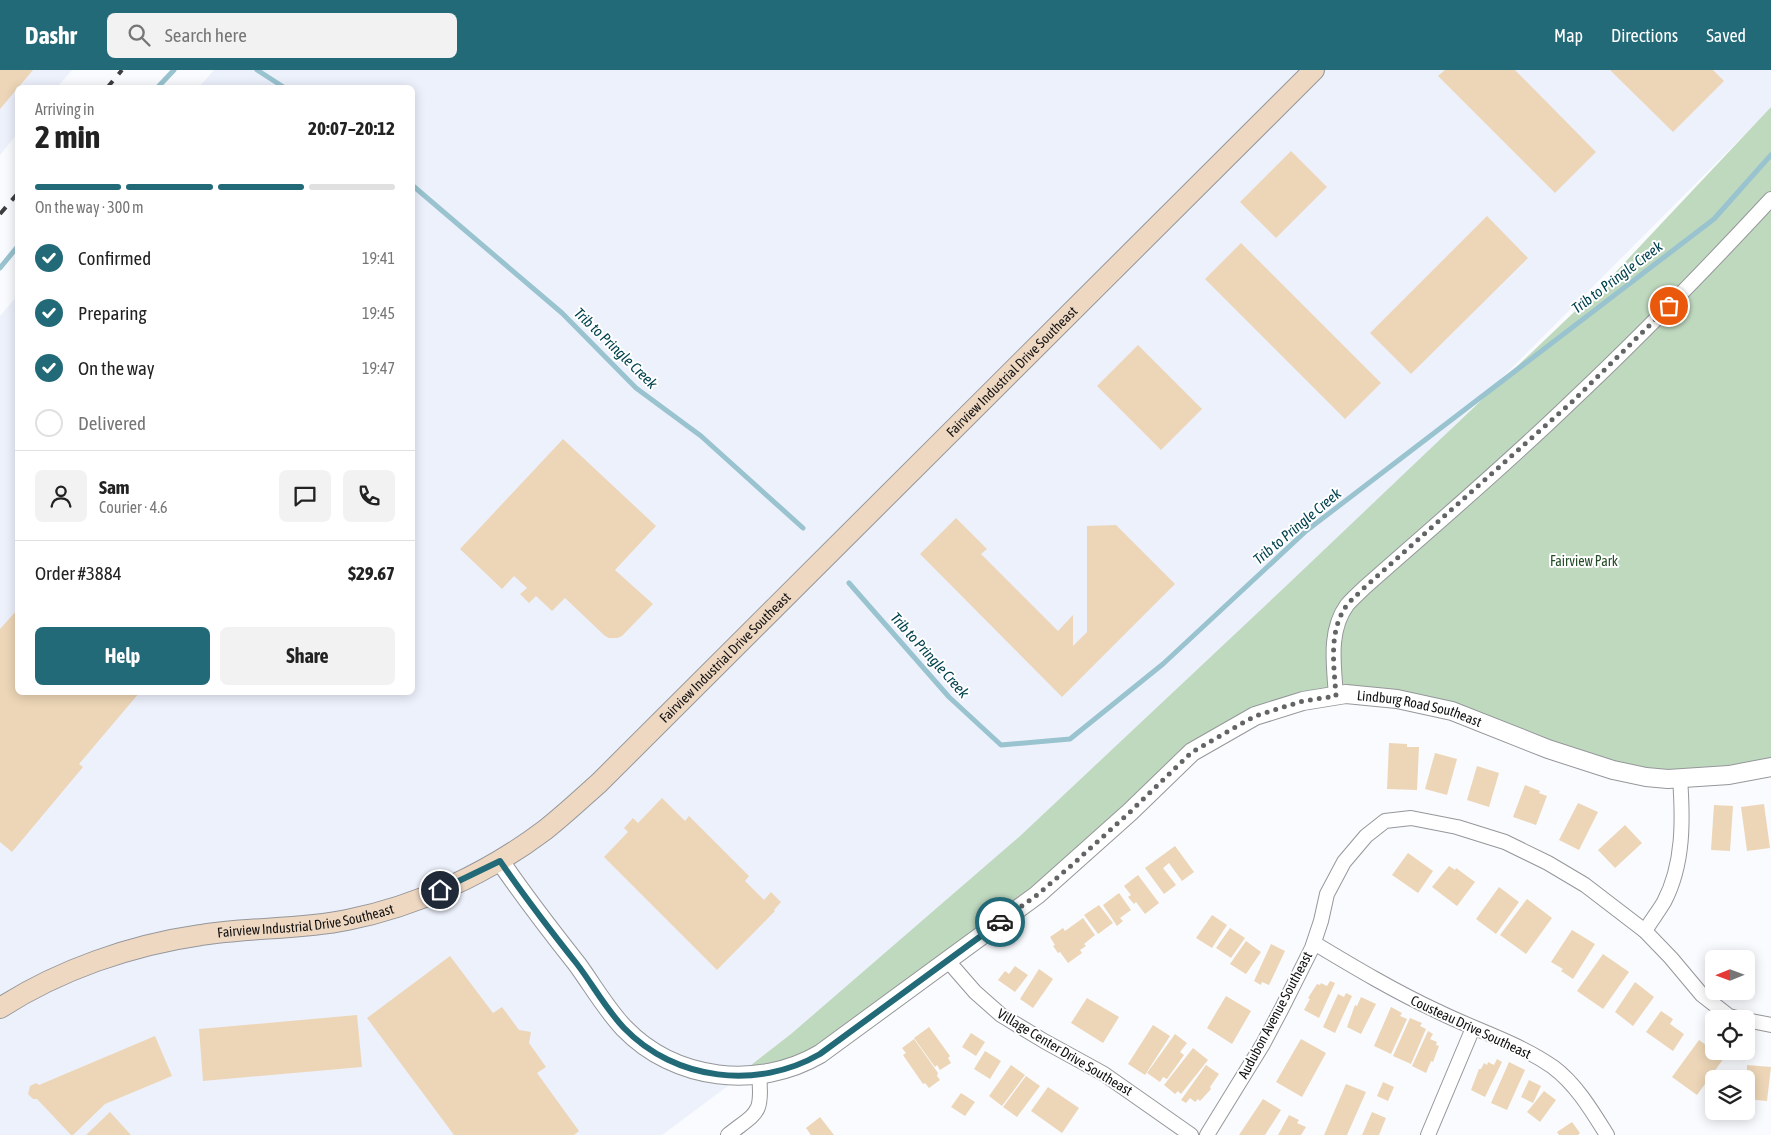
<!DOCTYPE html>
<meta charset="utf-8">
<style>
:root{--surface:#fff;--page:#f2f2f2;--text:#222;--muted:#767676;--line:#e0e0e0;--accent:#236a78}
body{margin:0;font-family:"Asap Condensed",sans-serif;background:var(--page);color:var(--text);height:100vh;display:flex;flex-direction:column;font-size:19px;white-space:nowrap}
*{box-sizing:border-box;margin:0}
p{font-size:16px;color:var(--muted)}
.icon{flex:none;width:28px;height:28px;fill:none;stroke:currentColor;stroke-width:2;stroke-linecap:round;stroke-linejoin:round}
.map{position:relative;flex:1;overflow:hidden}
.drawer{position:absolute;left:15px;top:15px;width:400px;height:610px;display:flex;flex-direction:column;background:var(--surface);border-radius:8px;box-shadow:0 2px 12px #0003}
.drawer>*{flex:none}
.needle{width:32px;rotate:269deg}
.buttons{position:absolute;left:1705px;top:880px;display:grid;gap:10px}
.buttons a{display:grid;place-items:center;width:50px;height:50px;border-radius:8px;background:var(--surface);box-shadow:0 2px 12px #0003;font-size:25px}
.pin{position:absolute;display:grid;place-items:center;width:42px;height:42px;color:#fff;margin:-21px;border:2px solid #fff;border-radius:50%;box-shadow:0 1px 5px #0007}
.courier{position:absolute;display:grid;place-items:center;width:50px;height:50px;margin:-25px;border:4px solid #236a78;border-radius:50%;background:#fff;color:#222;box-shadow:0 1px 6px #0007}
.overview em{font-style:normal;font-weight:700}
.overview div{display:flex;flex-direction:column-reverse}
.overview{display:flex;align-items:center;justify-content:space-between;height:85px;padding:0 20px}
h1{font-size:32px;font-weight:700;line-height:38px}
.bar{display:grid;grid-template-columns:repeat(4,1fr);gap:8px 5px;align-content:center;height:60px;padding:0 20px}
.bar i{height:6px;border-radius:4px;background:var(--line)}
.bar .current{background:var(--accent)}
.bar p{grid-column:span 4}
.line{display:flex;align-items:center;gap:12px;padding:0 20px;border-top:1px solid var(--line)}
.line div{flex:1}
.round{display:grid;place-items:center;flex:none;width:52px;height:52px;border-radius:8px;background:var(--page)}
ol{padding:0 20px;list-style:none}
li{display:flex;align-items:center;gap:15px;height:55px}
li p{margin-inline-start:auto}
li .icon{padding:5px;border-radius:50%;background:var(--accent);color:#fff;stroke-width:4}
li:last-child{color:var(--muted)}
li i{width:28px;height:28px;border:2px solid var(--line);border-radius:50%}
.action{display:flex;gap:10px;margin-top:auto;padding:10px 20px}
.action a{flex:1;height:58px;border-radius:8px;background:var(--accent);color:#fff;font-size:20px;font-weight:700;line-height:58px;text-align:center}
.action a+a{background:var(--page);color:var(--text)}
header{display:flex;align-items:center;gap:30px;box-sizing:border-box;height:70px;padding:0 25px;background:var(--accent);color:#fff}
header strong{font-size:24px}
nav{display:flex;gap:28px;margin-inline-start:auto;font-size:18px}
.search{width:350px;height:45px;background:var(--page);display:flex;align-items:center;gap:12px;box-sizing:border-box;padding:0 18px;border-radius:8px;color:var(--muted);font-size:19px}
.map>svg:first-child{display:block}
.built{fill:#edf1fc}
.green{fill:#bfd9bf}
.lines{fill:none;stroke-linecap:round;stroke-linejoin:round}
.stream{stroke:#98c3cf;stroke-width:5}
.building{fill:#edd6b7}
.minor-casing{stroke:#95979a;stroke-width:16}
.tertiary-casing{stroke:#95979a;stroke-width:20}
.secondary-casing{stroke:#95979a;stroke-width:22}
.minor{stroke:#fff;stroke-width:14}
.tertiary{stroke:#fff;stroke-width:18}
.secondary{stroke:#efd8c2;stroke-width:20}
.rail{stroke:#3d3e3f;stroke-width:4;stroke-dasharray:9 9;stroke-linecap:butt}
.done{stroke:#636465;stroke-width:5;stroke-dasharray:0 9}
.route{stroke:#236a78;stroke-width:6}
.labels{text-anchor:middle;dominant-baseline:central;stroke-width:4;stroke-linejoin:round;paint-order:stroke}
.street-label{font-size:14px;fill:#121213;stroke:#fff}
.park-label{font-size:14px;fill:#244d27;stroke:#fff}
.water-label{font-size:15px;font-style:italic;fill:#00424e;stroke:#fff}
</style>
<header>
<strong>Dashr</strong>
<div class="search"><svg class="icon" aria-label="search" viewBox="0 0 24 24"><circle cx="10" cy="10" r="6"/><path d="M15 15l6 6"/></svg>Search here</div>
<nav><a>Map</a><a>Directions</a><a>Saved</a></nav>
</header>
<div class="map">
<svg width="1771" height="1065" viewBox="0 0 1771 1065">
<rect width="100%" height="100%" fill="#f9fbfe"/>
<!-- built -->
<g class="built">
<polygon points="0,0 72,0 57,17 18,18 17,64 0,85"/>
<polygon points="214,0 1771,0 1771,38 989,822 662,1065 0,1065 0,246 17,226 18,622 412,622 412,18 199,17"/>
</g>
<!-- green -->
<polygon class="green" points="1771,37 1771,697 1668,709 1452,641 1346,624 1214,668 1130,742 835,974 737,1006 791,964 1019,767 1286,516 1612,206"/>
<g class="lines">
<!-- stream -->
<g class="stream">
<polyline points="257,0 285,18"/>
<polyline points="157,18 174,0"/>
<polyline points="412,115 562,243 636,318 701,366 803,458"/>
<polyline points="0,198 18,176"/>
<polyline points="849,513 949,627 1001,675 1070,669 1163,594 1306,461 1714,149 1771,85"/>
</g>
</g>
<!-- building -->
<g class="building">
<polygon points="0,0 33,0 0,39"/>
<polygon points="1445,0 1515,0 1596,82 1555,123 1438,6"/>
<polygon points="1610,0 1713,0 1724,11 1673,62"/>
<polygon points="1291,81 1327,117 1276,168 1240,132"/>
<polygon points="1487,146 1528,188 1411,304 1370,263"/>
<polygon points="1241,173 1381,313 1345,349 1205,209"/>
<polygon points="1138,275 1202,339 1161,380 1097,316"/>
<polygon points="563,369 656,456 615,500 653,534 622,566 617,568 609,568 605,566 565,528 552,541 536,526 529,533 520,524 527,518 514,506 502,519 460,479"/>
<polygon points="956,448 987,479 981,484 1058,561 1073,545 1073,576 1087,562 1087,456 1116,455 1175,514 1062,627 920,484"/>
<polygon points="18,539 18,622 140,622 79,694 83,697 12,782 0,772 0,559"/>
<polygon points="1389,673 1407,674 1407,677 1419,677 1417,720 1387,719"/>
<polygon points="1435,683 1457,689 1447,725 1425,719"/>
<polygon points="1477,696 1499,703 1489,737 1467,730"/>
<polygon points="1525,715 1540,721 1539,723 1547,726 1536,755 1513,747"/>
<polygon points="662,728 685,751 689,746 749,806 745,811 764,830 771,822 781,832 774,840 775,841 717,900 604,787 628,762 624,758 633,748 638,753"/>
<polygon points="1578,733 1598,742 1579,780 1559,770"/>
<polygon points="1764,734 1770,778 1747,781 1741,737"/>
<polygon points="1714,735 1733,736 1730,781 1711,780"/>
<polygon points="1625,755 1642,773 1615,798 1598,780"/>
<polygon points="1175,776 1194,802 1182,811 1169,793 1163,798 1176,815 1164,824 1145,798"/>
<polygon points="1408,783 1433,801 1418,823 1392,805"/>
<polygon points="1449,796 1455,800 1456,798 1475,812 1457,836 1432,817"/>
<polygon points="1138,805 1159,833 1145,844 1136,832 1134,834 1128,827 1131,825 1124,816"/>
<polygon points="1499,817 1519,832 1496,864 1476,849"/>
<polygon points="1119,823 1131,840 1120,848 1123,851 1117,856 1103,835"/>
<polygon points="1527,829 1552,848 1526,884 1500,865"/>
<polygon points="1099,835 1113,853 1098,864 1084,845"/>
<polygon points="1212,845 1227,855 1212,878 1196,868"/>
<polygon points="1083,848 1095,865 1084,874 1086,876 1080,880 1082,883 1068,893 1060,882 1058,883 1053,876 1055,875 1050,867 1063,858 1065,861"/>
<polygon points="1230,858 1245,868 1231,888 1216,878"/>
<polygon points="1572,860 1595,874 1573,909 1561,901 1563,899 1551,892"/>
<polygon points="1246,871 1261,882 1246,904 1230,894"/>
<polygon points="1271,874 1285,881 1269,915 1262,912 1261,915 1254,911"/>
<polygon points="1603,884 1629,902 1603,939 1577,921"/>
<polygon points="450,886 493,943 502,937 519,960 531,962 529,973 546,997 537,1003 579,1061 574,1065 454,1065 367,948"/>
<polygon points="1015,896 1028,905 1015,922 998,910 1005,901 1009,904"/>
<polygon points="1039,899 1053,909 1033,938 1020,929"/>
<polygon points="1330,911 1335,913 1319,948 1304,940 1310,929 1308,928 1317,914 1320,915 1321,913 1327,916"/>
<polygon points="1635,912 1654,927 1633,956 1615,942"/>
<polygon points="1346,923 1352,926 1335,963 1323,957 1338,924 1344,927"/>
<polygon points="1226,926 1251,941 1232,974 1207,958"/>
<polygon points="1361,927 1376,934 1361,964 1347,957 1355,935 1357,936"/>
<polygon points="1087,928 1119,947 1103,973 1071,953"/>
<polygon points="1391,937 1402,943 1400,946 1407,949 1391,984 1374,976"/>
<polygon points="1661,941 1673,949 1670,954 1684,964 1673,981 1646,962"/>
<polygon points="357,945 362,997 203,1011 199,959"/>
<polygon points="1410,948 1422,953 1420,956 1426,959 1411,994 1393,986"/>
<polygon points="1153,955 1170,966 1145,1005 1128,994"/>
<polygon points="929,957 950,986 948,988 951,993 940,1000 937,995 935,997 914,968"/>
<polygon points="1428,961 1433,964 1430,969 1437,972 1436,975 1439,976 1433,992 1431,991 1426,1003 1412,996"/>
<polygon points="971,963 985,972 976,986 962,977"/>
<polygon points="1175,964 1187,973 1180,982 1184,985 1167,1009 1163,1007 1160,1012 1147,1003"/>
<polygon points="155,966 172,1006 105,1034 73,1065 71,1065 37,1029 33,1029 28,1024 30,1016 36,1013 39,1015"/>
<polygon points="914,969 938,1003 937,1006 940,1010 929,1018 925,1013 923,1014 903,985 906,983 902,978"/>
<polygon points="1301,969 1326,983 1302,1027 1276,1012"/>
<polygon points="1699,970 1724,988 1697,1025 1672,1007"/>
<polygon points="1193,978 1208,990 1181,1024 1178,1021 1175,1024 1164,1015"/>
<polygon points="985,981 1001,991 990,1009 974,999"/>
<polygon points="1497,989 1502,992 1485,1027 1471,1020 1479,999 1481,999 1484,993 1487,995 1488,992 1494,995"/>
<polygon points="1509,992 1525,1000 1507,1040 1491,1033"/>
<polygon points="1011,995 1025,1005 1002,1036 989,1026"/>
<polygon points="1206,995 1219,1004 1210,1017 1211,1019 1200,1031 1198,1029 1195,1032 1190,1028 1186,1033 1181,1030"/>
<polygon points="1747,995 1771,997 1767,1031 1746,1029"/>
<polygon points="1026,1006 1040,1016 1017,1047 1003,1037"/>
<polygon points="1529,1010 1541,1016 1533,1033 1521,1027"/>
<polygon points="1383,1012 1394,1017 1388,1031 1377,1026"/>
<polygon points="1346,1014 1366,1022 1347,1065 1324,1065"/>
<polygon points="1048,1017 1079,1038 1062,1063 1031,1041"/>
<polygon points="1544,1021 1556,1030 1540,1052 1527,1042"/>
<polygon points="961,1023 975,1032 965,1046 951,1037"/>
<polygon points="1263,1029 1281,1040 1265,1065 1239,1065"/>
<polygon points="110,1042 131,1065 86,1065"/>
<polygon points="1372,1042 1386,1048 1379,1065 1362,1065"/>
<polygon points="1289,1045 1299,1050 1297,1053 1306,1057 1301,1065 1278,1065"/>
<polygon points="820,1047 834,1065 811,1065 806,1058"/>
<polygon points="1572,1052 1580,1063 1578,1065 1559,1065 1557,1062"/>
</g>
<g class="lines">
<defs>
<g id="minor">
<path d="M 1336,626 C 1334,595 1328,561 1347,535 C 1352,529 1358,524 1364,518 C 1434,456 1505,396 1572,331 C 1641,266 1707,198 1771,129"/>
<path d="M 1645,861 C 1651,851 1658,842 1664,832 C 1684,794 1683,749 1680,708"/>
<path d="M 1314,873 C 1354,897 1394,921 1437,941 C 1475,960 1517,972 1553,997 C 1576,1014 1592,1041 1607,1065"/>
<polyline points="948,891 975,922 1001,945 1044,971 1104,1004 1191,1065"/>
<polyline points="1746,950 1771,955"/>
<path d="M 728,1065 C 757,1042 763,1045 759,1005"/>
<polyline points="1207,1065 1263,974 1282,938 1312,878 1321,851 1327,824 1344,792 1366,766 1385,751 1411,748 1457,757 1505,772 1548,793 1585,815 1645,861 1671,888 1702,925 1729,946 1740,949"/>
<polyline points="1428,1065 1473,958"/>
</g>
<g id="tertiary">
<path id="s1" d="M 500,791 C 524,826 550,860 577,894 C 593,916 606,939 624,958 C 675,1011 758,1020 820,984 L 1037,825 L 1130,742 L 1192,682 L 1255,646 L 1303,631 L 1346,624 L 1397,629 L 1452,641 L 1548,679 L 1613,700 L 1646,707 L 1668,709 L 1729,705 L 1771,697"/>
</g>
<g id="secondary">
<path id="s2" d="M 0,938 C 59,900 131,875 201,865 C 249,857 299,860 347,850 C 418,836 488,803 545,760 C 564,745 581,729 599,713 L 1314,0"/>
</g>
</defs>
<!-- minor casing -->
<use href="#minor" class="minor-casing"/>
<!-- tertiary casing -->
<use href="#tertiary" class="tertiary-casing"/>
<!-- secondary casing -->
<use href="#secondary" class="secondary-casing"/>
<!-- minor -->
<use href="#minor" class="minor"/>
<!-- tertiary -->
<use href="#tertiary" class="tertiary"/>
<!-- secondary -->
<use href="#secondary" class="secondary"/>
<!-- rail -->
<g class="rail">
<polyline points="107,18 122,0"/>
<polyline points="0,144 18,123"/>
</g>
</g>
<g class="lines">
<!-- done -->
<path class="done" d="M 1000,852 L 1037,825 L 1073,794 L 1130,742 L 1192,682 L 1255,646 L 1303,631 L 1336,626 C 1334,595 1328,561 1347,535 C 1352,529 1358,524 1364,518 L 1572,332 L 1669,236"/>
<!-- route -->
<path class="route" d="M 440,820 L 500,791 C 524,826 550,860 577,894 C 593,915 606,939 624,958 C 675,1011 758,1020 820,984 L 1000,852"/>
</g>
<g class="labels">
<!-- street labels -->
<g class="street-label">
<text stroke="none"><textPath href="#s2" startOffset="1236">Fairview Industrial Drive Southeast</textPath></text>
<text stroke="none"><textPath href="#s2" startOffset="831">Fairview Industrial Drive Southeast</textPath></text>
<text stroke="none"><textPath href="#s1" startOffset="1142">Lindburg Road Southeast</textPath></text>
<text stroke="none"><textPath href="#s2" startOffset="321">Fairview Industrial Drive Southeast</textPath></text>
<text transform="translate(1275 945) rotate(-62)">Audubon Avenue Southeast</text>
<text transform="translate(1471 957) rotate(25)">Cousteau Drive Southeast</text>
<text transform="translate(1065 982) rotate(31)">Village Center Drive Southeast</text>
</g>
<!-- park labels -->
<g class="park-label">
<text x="1584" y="491">Fairview Park</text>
</g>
<!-- water labels -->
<g class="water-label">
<text transform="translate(1617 207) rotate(-37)">Trib to Pringle Creek</text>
<text transform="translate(616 278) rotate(44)">Trib to Pringle Creek</text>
<text transform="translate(1297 456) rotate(-40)">Trib to Pringle Creek</text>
<text transform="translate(930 585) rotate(48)">Trib to Pringle Creek</text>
</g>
</g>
</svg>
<div class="buttons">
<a><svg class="needle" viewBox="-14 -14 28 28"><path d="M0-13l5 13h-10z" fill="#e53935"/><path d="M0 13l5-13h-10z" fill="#767676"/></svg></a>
<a><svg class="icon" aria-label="locate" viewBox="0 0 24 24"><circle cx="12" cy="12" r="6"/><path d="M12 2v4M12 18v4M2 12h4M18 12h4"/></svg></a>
<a><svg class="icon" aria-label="layers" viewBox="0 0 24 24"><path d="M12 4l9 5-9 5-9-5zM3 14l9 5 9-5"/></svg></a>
</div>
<div class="pin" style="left:1669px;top:236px;background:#ea580c"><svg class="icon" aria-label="bag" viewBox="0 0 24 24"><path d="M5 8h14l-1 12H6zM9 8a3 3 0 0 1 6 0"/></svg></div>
<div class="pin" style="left:440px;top:820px;background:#1f2937"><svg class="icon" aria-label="home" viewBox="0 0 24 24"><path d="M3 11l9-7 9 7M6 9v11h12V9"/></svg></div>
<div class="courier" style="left:1000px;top:852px"><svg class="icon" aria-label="car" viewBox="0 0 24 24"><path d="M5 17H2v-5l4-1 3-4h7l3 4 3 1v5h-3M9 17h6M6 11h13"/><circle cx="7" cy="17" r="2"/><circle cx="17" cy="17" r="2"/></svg></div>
<section class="drawer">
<div class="overview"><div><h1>2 min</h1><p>Arriving in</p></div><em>20:07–20:12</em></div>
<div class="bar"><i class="current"></i><i class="current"></i><i class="current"></i><i></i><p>On the way · 300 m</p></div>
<ol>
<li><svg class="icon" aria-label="check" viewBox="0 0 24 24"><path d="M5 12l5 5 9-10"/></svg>Confirmed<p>19:41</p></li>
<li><svg class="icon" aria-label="check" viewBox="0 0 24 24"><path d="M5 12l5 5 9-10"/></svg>Preparing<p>19:45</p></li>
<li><svg class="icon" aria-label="check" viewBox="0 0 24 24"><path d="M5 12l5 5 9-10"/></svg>On the way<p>19:47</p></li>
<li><i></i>Delivered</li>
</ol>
<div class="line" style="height:90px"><a class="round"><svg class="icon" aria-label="person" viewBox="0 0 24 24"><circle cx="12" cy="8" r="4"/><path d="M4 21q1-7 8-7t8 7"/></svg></a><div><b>Sam</b><p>Courier · 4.6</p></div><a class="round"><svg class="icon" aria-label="chat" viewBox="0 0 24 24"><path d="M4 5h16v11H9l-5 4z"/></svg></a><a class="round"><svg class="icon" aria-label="phone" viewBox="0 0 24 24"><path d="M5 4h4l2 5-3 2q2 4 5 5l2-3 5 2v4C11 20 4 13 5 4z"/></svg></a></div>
<div class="line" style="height:65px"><div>Order #3884</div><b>$29.67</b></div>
<div class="action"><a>Help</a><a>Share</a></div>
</section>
</div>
